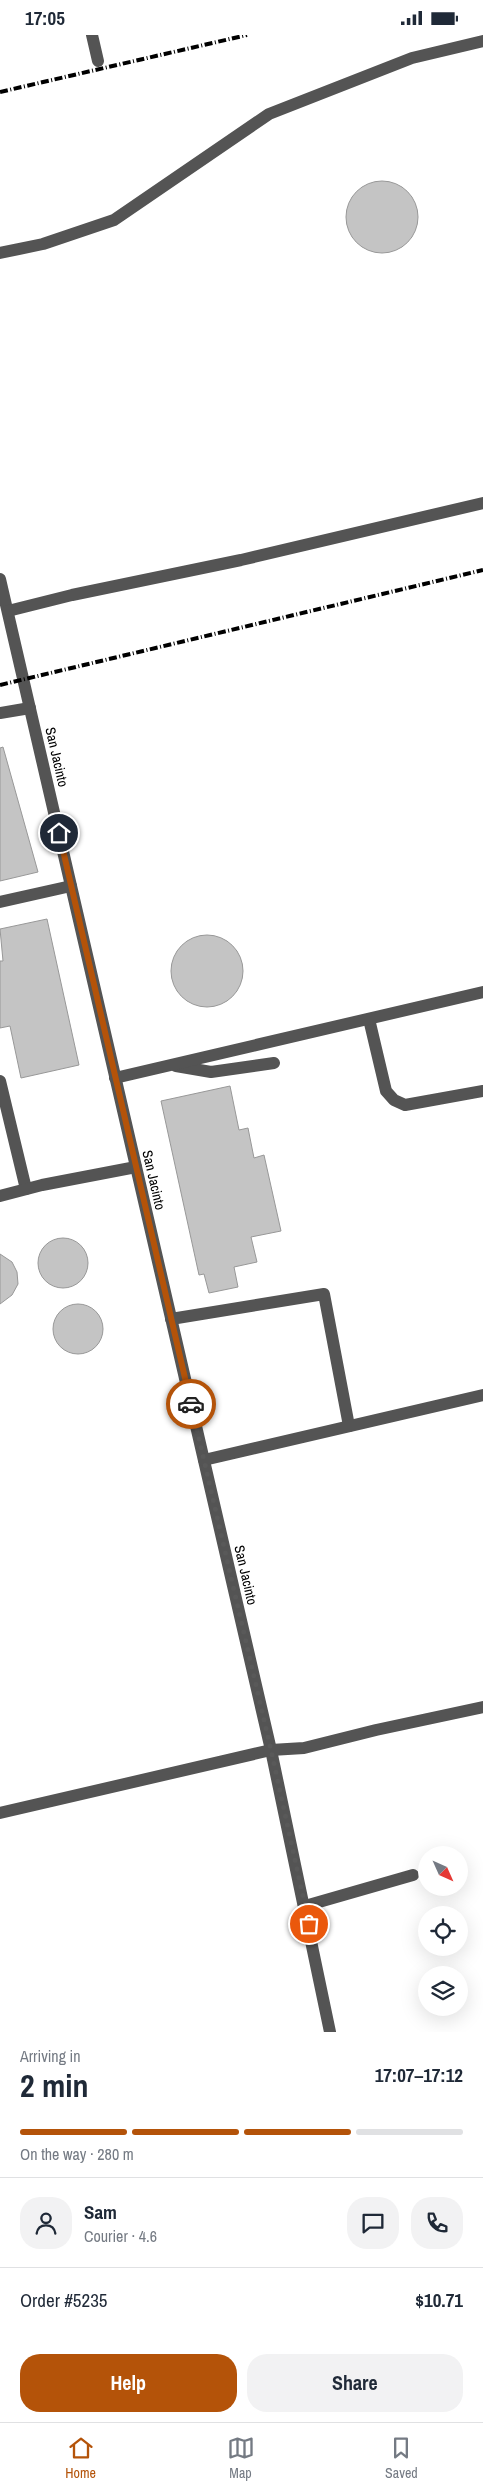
<!DOCTYPE html>
<meta charset="utf-8">
<style>
:root{--surface:#fff;--page:#f2f2f3;--text:#1f2937;--muted:#747a83;--line:#e0e1e3;--accent:#b45309}
body{margin:0;font-family:"Archivo Narrow",sans-serif;background:var(--page);color:var(--text);height:100vh;display:flex;flex-direction:column;font-size:19px;white-space:nowrap}
*{box-sizing:border-box;margin:0}
p{font-size:16px;color:var(--muted)}
.icon{flex:none;width:28px;height:28px;fill:none;stroke:currentColor;stroke-width:2;stroke-linecap:round;stroke-linejoin:round}
.map{position:relative;height:1997px;overflow:hidden}
.side{display:flex;flex-direction:column;background:var(--surface);flex:1}
.side>*{flex:none}
.needle{width:32px;rotate:135deg}
.controls{position:absolute;left:418px;top:1811px;display:grid;gap:10px}
.controls a{display:grid;place-items:center;width:50px;height:50px;border-radius:50%;background:var(--surface);box-shadow:0 5px 20px #0002;font-size:25px}
.pin{position:absolute;display:grid;place-items:center;width:42px;height:42px;color:#fff;margin:-21px;border:2px solid #fff;border-radius:50%;box-shadow:0 1px 5px #0007}
.courier{position:absolute;display:grid;place-items:center;width:50px;height:50px;margin:-25px;border:4px solid #b45309;border-radius:50%;background:#fff;color:#222;box-shadow:0 1px 6px #0007}
.headline em{font-style:normal;font-weight:700}
.headline div{display:flex;flex-direction:column-reverse}
.headline{display:flex;align-items:center;justify-content:space-between;height:85px;padding:0 20px}
h1{font-size:32px;font-weight:700;line-height:38px}
.bar{display:grid;grid-template-columns:repeat(4,1fr);gap:8px 5px;align-content:center;height:60px;padding:0 20px}
.bar i{height:6px;border-radius:4px;background:var(--line)}
.bar .active{background:var(--accent)}
.bar p{grid-column:span 4}
.line{display:flex;align-items:center;gap:12px;padding:0 20px;border-top:1px solid var(--line)}
.line div{flex:1}
.round{display:grid;place-items:center;flex:none;width:52px;height:52px;border-radius:20px;background:var(--page)}
.action{display:flex;gap:10px;margin-top:auto;padding:10px 20px}
.action a{flex:1;height:58px;border-radius:20px;background:var(--accent);color:#fff;font-size:20px;font-weight:700;line-height:58px;text-align:center}
.action a+a{background:var(--page);color:var(--text)}
.status{display:flex;justify-content:space-between;align-items:center;height:35px;padding:0 25px;background:var(--surface);direction:ltr}
.status svg{height:14px;fill:currentColor}
.tabs{display:flex;justify-content:space-around;align-items:center;height:70px;border-top:1px solid var(--line);background:var(--surface);font-size:14px;color:var(--muted)}
.tabs a{display:grid;justify-items:center;gap:2px}
.tabs .active{color:var(--accent)}
.map>svg:first-child{display:block}
.building{fill:#c4c4c4;stroke:#989898}
.lines{fill:none;stroke-linecap:round;stroke-linejoin:round}
.minor{stroke:#545454;stroke-width:12}
.rail{stroke:#000;stroke-width:4;stroke-dasharray:8 2.5 1 2.5;stroke-linecap:butt}
.done{stroke:#595959;stroke-width:5;stroke-dasharray:0 9}
.route{stroke:#b45309;stroke-width:6}
.labels{text-anchor:middle;dominant-baseline:central;stroke-width:4.5;stroke-linejoin:round;paint-order:stroke}
.street-label{font-size:14px;fill:#000;stroke:#fff}
</style>
<div class="status"><b>17:05</b><svg viewBox="0 0 49 12"><path d="M0 12V9h3v3zM5 12V6h3v6zM10 12V3h3v9zM15 12V0h3v12zM26 1h20v11H26zM47 4h2v5h-2z"/></svg></div>
<div class="map">
<svg width="483" height="1997" viewBox="0 0 483 1997">
<rect width="100%" height="100%" fill="#fff"/>
<!-- building -->
<g class="building">
<circle cx="382" cy="182" r="36"/>
<polygon points="3,712 38,837 0,846 0,713"/>
<polygon points="47,884 79,1030 21,1043 10,991 0,993 0,926 3,926 0,894"/>
<circle cx="207" cy="936" r="36"/>
<polygon points="230,1051 239,1095 248,1093 254,1123 264,1120 281,1196 251,1202 257,1227 234,1232 238,1252 209,1258 204,1239 199,1240 161,1066"/>
<circle cx="63" cy="1228" r="25"/>
<polygon points="0,1219 12,1227 17,1237 18,1249 12,1260 0,1269"/>
<circle cx="78" cy="1294" r="25"/>
</g>
<g class="lines">
<!-- minor -->
<g class="minor">
<polyline points="92,0 98,26"/>
<polyline points="0,218 43,209 114,185 269,79 412,23 483,6"/>
<polyline points="0,544 271,1715 330,1997"/>
<polyline points="8,576 72,560 241,525 483,468"/>
<polyline points="0,678 30,673"/>
<polyline points="0,867 71,851"/>
<polyline points="369,984 386,1056 394,1065 405,1070 483,1056"/>
<polyline points="176,1031 211,1037 274,1028"/>
<polyline points="115,1043 483,957"/>
<polyline points="0,1046 26,1154"/>
<polyline points="0,1161 42,1150 136,1132"/>
<polyline points="171,1284 324,1259 349,1391"/>
<polyline points="204,1425 483,1360"/>
<polyline points="0,1778 271,1715 304,1713 376,1695 483,1672"/>
<polyline points="305,1871 413,1840"/>
</g>
<!-- rail -->
<g class="rail">
<polyline points="0,57 247,0"/>
<polyline points="0,650 483,535"/>
</g>
</g>
<g class="lines">
<!-- done -->
<polyline class="done" points="191,1369 271,1715 309,1889"/>
<!-- route -->
<polyline class="route" points="59,798 191,1369"/>
</g>
<g class="labels">
<!-- street labels -->
<g class="street-label">
<text transform="translate(57 722) rotate(77)">San Jacinto</text>
<text transform="translate(154 1145) rotate(77)">San Jacinto</text>
<text transform="translate(246 1540) rotate(77)">San Jacinto</text>
</g>
</g>
</svg>
<div class="controls">
<a><svg class="needle" viewBox="-14 -14 28 28"><path d="M0-13l5 13h-10z" fill="#e53935"/><path d="M0 13l5-13h-10z" fill="#747a83"/></svg></a>
<a><svg class="icon" aria-label="locate" viewBox="0 0 24 24"><circle cx="12" cy="12" r="6"/><path d="M12 2v4M12 18v4M2 12h4M18 12h4"/></svg></a>
<a><svg class="icon" aria-label="layers" viewBox="0 0 24 24"><path d="M12 4l9 5-9 5-9-5zM3 14l9 5 9-5"/></svg></a>
</div>
<div class="pin" style="left:309px;top:1889px;background:#ea580c"><svg class="icon" aria-label="bag" viewBox="0 0 24 24"><path d="M5 8h14l-1 12H6zM9 8a3 3 0 0 1 6 0"/></svg></div>
<div class="pin" style="left:59px;top:798px;background:#1f2937"><svg class="icon" aria-label="home" viewBox="0 0 24 24"><path d="M3 11l9-7 9 7M6 9v11h12V9"/></svg></div>
<div class="courier" style="left:191px;top:1369px"><svg class="icon" aria-label="car" viewBox="0 0 24 24"><path d="M5 17H2v-5l4-1 3-4h7l3 4 3 1v5h-3M9 17h6M6 11h13"/><circle cx="7" cy="17" r="2"/><circle cx="17" cy="17" r="2"/></svg></div>
</div>
<section class="side">
<div class="headline"><div><h1>2 min</h1><p>Arriving in</p></div><em>17:07–17:12</em></div>
<div class="bar"><i class="active"></i><i class="active"></i><i class="active"></i><i></i><p>On the way · 280 m</p></div>
<div class="line" style="height:90px"><a class="round"><svg class="icon" aria-label="person" viewBox="0 0 24 24"><circle cx="12" cy="8" r="4"/><path d="M4 21q1-7 8-7t8 7"/></svg></a><div><b>Sam</b><p>Courier · 4.6</p></div><a class="round"><svg class="icon" aria-label="chat" viewBox="0 0 24 24"><path d="M4 5h16v11H9l-5 4z"/></svg></a><a class="round"><svg class="icon" aria-label="phone" viewBox="0 0 24 24"><path d="M5 4h4l2 5-3 2q2 4 5 5l2-3 5 2v4C11 20 4 13 5 4z"/></svg></a></div>
<div class="line" style="height:65px"><div>Order #5235</div><b>$10.71</b></div>
<div class="action"><a>Help</a><a>Share</a></div>
</section>
<nav class="tabs">
<a class="active"><svg class="icon" aria-label="home" viewBox="0 0 24 24"><path d="M3 11l9-7 9 7M6 9v11h12V9"/></svg>Home</a>
<a><svg class="icon" aria-label="map" viewBox="0 0 24 24"><path d="M3 6l6-2 6 2 6-2v14l-6 2-6-2-6 2zM9 4v14M15 6v14"/></svg>Map</a>
<a><svg class="icon" aria-label="saved" viewBox="0 0 24 24"><path d="M7 4h10v16l-5-4-5 4z"/></svg>Saved</a>
</nav>
